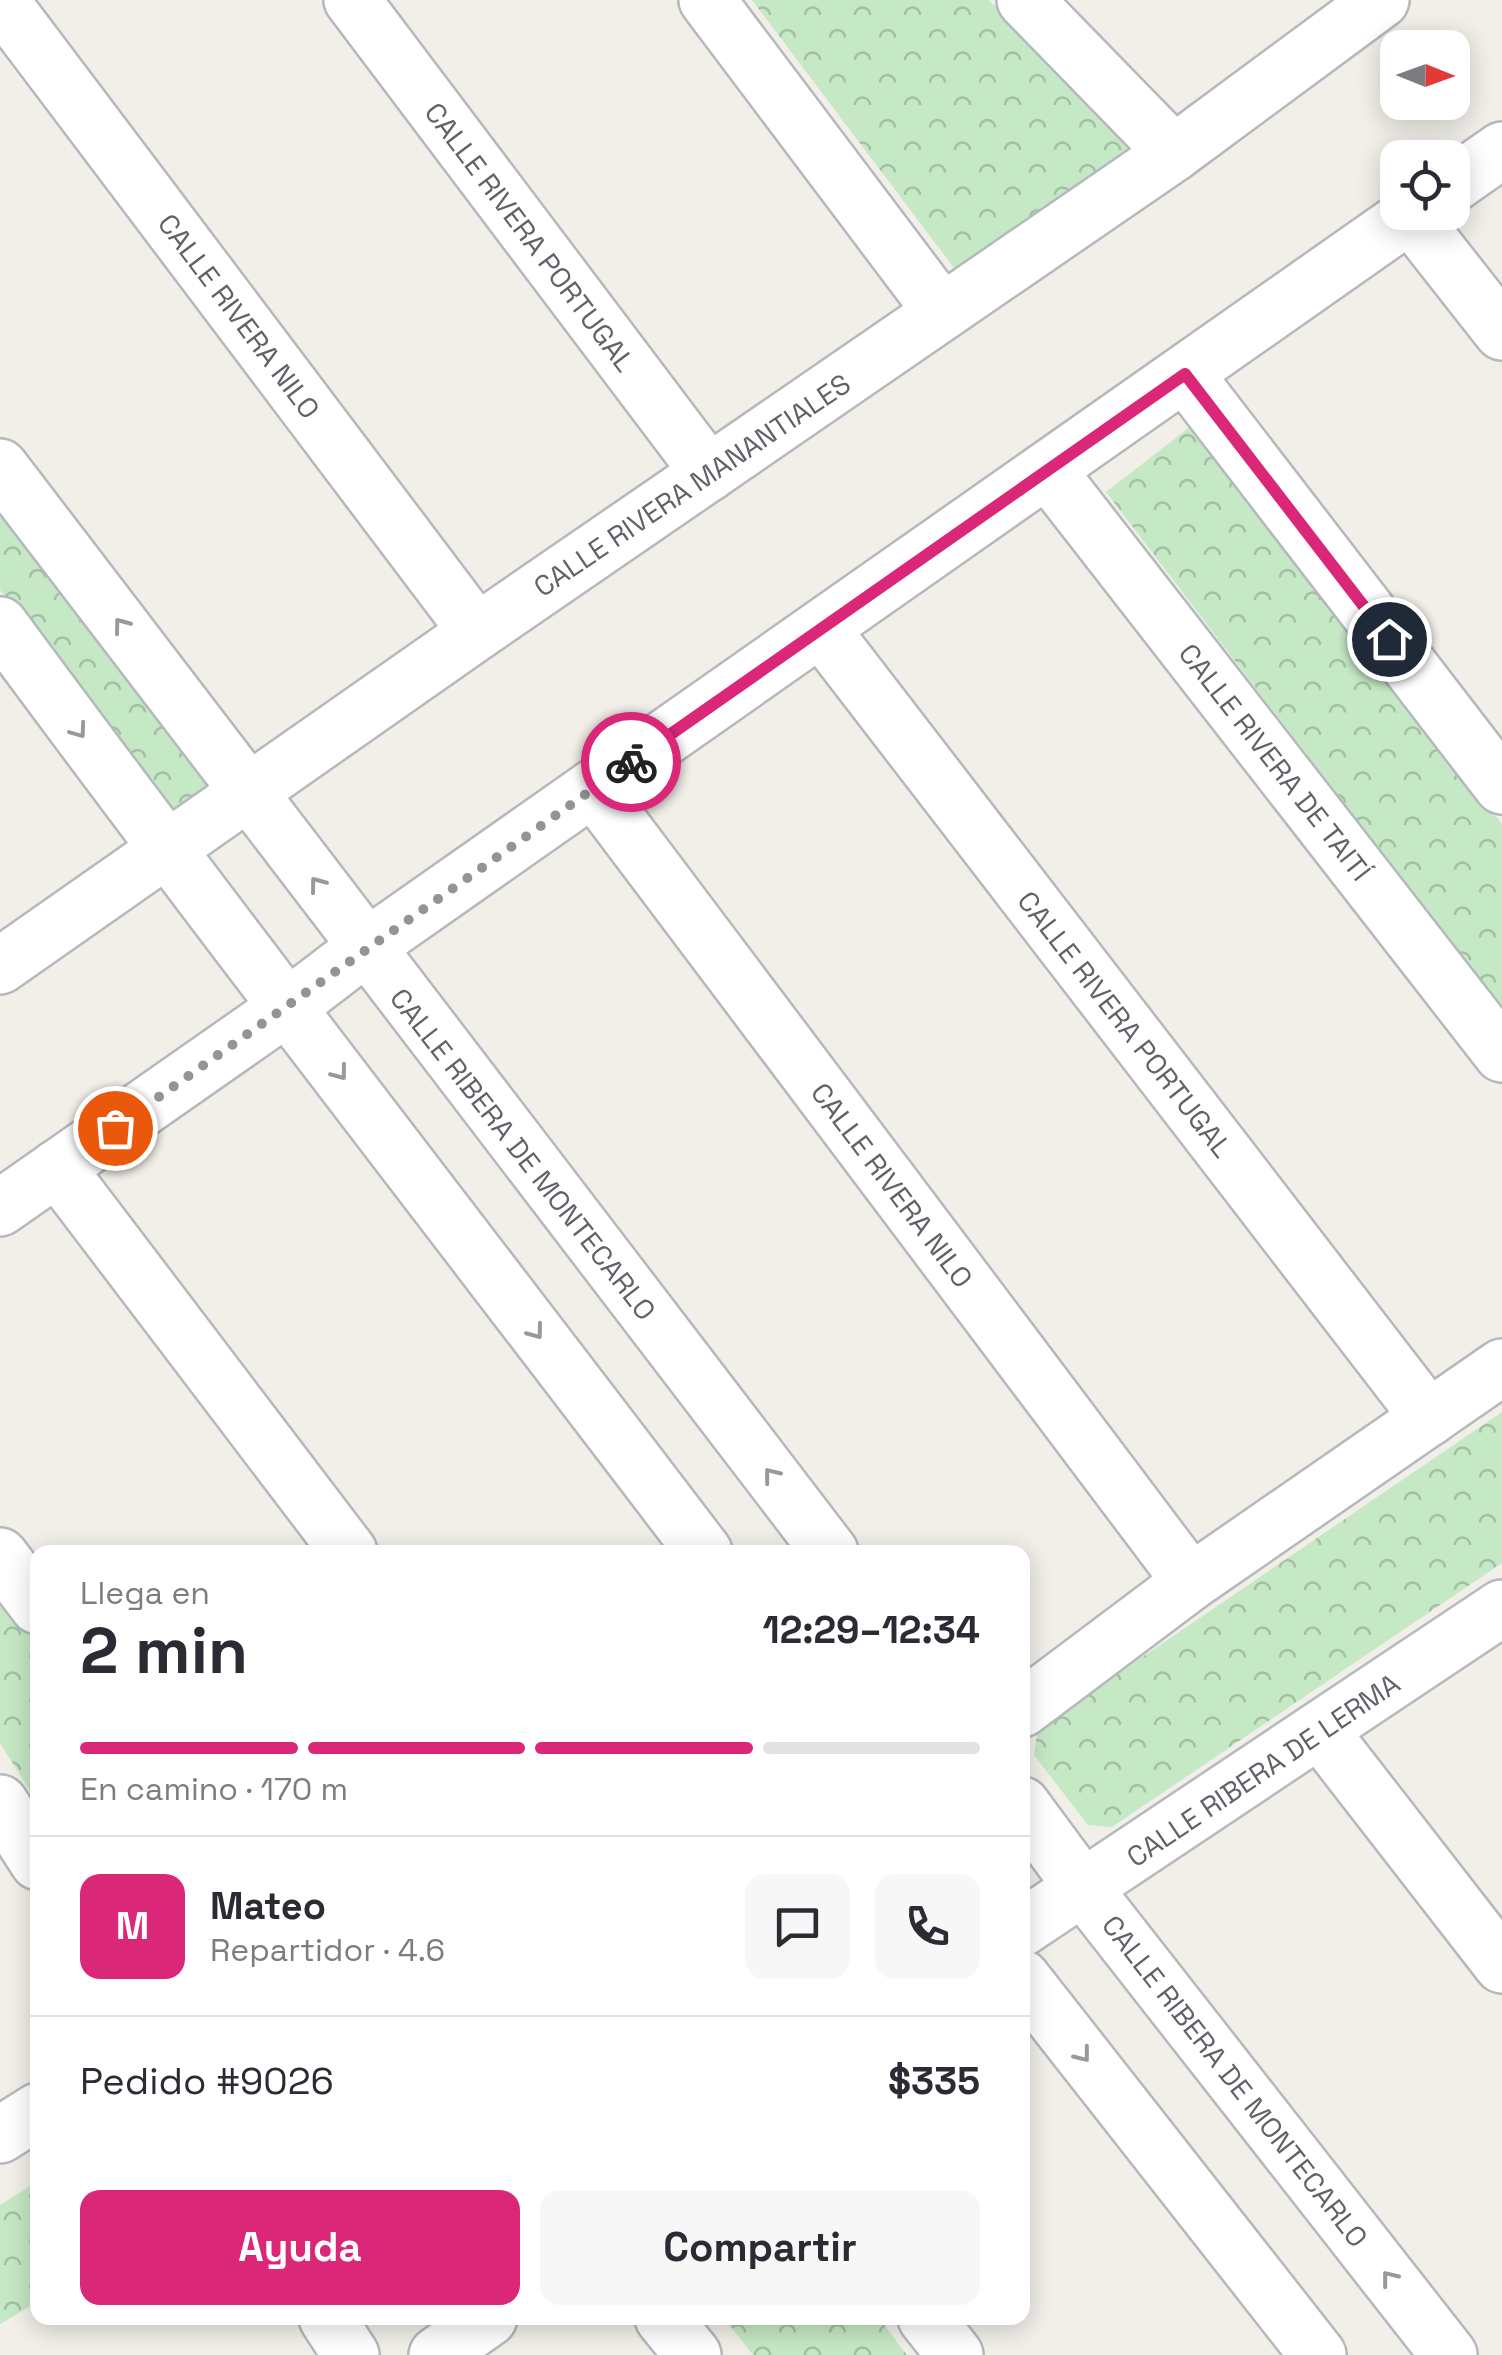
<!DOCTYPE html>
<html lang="es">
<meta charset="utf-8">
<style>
:root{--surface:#fff;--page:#f7f7f7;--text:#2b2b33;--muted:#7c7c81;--line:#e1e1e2;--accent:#db2777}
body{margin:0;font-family:"Space Grotesk",sans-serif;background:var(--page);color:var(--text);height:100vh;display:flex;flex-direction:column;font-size:38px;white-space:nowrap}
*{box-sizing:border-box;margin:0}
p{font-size:32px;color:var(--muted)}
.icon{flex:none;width:55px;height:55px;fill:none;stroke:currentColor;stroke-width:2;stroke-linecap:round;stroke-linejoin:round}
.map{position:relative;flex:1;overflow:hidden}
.sheet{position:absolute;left:30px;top:1545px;width:1000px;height:780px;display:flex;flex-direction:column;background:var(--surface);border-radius:20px;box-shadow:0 5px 25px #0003}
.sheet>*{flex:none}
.needle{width:65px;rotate:91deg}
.controls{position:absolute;left:1380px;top:30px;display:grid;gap:20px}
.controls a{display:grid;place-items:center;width:90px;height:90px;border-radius:20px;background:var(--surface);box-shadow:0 5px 25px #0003;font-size:50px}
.pin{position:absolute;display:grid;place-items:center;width:85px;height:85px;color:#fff;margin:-42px;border:5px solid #fff;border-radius:50%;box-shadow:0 2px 10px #0007}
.courier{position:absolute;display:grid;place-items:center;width:100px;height:100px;margin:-50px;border:8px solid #db2777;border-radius:50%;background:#fff;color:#222;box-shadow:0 2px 12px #0007}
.overview em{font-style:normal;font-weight:700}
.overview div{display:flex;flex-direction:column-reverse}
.overview{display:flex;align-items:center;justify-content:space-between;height:170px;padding:0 50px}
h1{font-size:65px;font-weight:700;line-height:75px}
.bar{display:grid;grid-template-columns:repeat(4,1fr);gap:15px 10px;align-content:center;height:120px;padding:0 50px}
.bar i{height:12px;border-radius:8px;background:var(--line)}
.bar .selected{background:var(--accent)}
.bar p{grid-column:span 4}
.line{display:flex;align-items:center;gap:25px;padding:0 50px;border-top:2px solid var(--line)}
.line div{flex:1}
.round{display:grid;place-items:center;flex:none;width:105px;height:105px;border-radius:20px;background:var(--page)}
.primary-button{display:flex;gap:20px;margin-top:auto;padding:20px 50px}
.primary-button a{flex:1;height:115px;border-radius:20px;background:var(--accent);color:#fff;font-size:40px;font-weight:700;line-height:115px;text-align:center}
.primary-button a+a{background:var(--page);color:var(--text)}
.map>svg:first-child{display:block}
.park{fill:url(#park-crowns)}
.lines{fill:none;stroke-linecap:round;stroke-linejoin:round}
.minor-casing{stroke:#b5b8bc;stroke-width:60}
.minor{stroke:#fff;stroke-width:55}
.oneway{stroke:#979a9d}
.done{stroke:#929495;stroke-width:10;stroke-dasharray:0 18}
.route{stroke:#db2777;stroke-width:12}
.labels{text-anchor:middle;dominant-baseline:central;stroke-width:9;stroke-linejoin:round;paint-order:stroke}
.street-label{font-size:28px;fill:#5f6368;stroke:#fff}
</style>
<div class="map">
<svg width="1502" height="2355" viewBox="0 0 1502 2355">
<defs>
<pattern id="park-crowns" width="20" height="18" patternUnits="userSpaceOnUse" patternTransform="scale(2.5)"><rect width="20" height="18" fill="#c5e8c5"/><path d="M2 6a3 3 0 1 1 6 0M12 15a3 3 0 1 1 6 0" fill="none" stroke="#a3c0a4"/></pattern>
</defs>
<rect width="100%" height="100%" fill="#f1efe8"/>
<!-- park -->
<g class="park">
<polygon points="752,0 989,0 1140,154 954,268"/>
<polygon points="1195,423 1502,824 1502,1010 1106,492"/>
<polygon points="0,499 218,784 167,817 0,590"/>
<polygon points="1502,1412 1502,1563 1112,1827 1088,1825 1034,1755 1038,1728"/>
<polygon points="0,1590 37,1640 37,1802 0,1743"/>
<polygon points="37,2182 37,2302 0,2324 0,2205"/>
<polygon points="724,2318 879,2318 907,2355 753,2355"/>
</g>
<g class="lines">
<defs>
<g id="minor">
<polyline points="0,0 477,632"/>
<polyline points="352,0 709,473"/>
<polyline points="707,0 942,312"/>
<polyline points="1025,0 1174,153"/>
<polyline points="1452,185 1502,150"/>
<polyline points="1410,215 1502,332"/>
<polyline points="1185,374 1502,786"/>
<polyline points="0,467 830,1552"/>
<polyline points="1048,471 1502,1054"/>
<path d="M 0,625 C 230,937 469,1243 704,1552"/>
<polyline points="822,630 1429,1418"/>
<polyline points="593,788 1191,1582"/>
<polyline points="0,966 477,632 1174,153 1381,0"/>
<polyline points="57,1168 349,1552"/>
<polyline points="0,1208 289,1006 365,948 1414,212"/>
<polyline points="0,1556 38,1606"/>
<polyline points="1022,1709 1191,1582 1502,1367"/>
<polyline points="1321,1732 1502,1965"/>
<polyline points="0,1803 38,1862"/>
<polyline points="1022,1805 1084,1889 1449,2355"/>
<polyline points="1022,1928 1502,1608"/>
<polyline points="1022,1978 1318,2355"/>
<polyline points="0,2135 38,2111"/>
<polyline points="327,2318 351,2355"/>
<polyline points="663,2318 693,2355"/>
<polyline points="926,2318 955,2355"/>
<polyline points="437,2355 489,2318"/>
</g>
</defs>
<!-- minor casing -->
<use href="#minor" class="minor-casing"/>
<!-- minor -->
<use href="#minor" class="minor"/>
</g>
<!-- one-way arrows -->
<defs><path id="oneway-chevron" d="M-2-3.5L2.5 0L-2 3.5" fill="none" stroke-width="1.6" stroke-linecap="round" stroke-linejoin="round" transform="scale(2.5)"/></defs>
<g class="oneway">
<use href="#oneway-chevron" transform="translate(121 625) rotate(-127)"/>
<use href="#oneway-chevron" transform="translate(79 731) rotate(54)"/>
<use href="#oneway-chevron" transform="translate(317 884) rotate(-127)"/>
<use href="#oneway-chevron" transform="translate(340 1073) rotate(53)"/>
<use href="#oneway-chevron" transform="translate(536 1332) rotate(53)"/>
<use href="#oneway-chevron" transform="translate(771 1475) rotate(-128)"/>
<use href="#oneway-chevron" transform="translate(1083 2055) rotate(52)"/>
<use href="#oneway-chevron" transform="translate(1389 2278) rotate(-128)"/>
</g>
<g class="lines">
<!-- done -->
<polyline class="done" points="115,1128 631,762"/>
<!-- route -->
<polyline class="route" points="631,762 1185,374 1389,639"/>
</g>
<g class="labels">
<!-- street labels -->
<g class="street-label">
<text transform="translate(530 237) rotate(53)">CALLE RIVERA PORTUGAL</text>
<text transform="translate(239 316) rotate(53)">CALLE RIVERA NILO</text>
<text transform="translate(692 485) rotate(-34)">CALLE RIVERA MANANTIALES</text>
<text transform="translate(1275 762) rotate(52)">CALLE RIVERA DE TAITÍ</text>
<text transform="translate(1125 1024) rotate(52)">CALLE RIVERA PORTUGAL</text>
<text transform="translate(523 1154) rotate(52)">CALLE RIBERA DE MONTECARLO</text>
<text transform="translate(892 1185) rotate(53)">CALLE RIVERA NILO</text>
<text transform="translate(1263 1770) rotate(-34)">CALLE RIBERA DE LERMA</text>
<text transform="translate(1235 2081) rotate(52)">CALLE RIBERA DE MONTECARLO</text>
</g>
</g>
</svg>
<div class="controls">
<a><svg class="needle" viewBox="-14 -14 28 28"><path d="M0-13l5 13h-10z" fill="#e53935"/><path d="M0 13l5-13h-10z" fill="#7c7c81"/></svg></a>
<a><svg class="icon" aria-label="locate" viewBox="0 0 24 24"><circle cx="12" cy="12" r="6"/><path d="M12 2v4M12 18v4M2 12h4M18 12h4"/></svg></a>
</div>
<div class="pin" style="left:115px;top:1128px;background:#ea580c"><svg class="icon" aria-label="bag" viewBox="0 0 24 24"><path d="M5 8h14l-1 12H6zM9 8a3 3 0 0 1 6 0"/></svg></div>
<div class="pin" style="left:1389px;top:639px;background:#1f2937"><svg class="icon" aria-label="home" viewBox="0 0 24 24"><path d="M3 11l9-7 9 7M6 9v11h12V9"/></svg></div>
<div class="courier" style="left:631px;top:762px"><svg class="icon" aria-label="bike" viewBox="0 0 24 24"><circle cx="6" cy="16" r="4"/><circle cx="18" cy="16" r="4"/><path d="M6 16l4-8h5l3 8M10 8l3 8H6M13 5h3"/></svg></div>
<section class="sheet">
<div class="overview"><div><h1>2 min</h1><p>Llega en</p></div><em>12:29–12:34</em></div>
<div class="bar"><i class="selected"></i><i class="selected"></i><i class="selected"></i><i></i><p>En camino · 170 m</p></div>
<div class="line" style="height:180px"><b class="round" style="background:var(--accent);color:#fff">M</b><div><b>Mateo</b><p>Repartidor · 4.6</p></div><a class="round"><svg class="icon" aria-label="chat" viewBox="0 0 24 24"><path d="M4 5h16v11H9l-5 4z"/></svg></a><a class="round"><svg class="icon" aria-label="phone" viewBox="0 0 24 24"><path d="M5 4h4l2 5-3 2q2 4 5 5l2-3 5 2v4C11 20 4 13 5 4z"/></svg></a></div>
<div class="line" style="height:130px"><div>Pedido #9026</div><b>$335</b></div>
<div class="primary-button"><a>Ayuda</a><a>Compartir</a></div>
</section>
</div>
